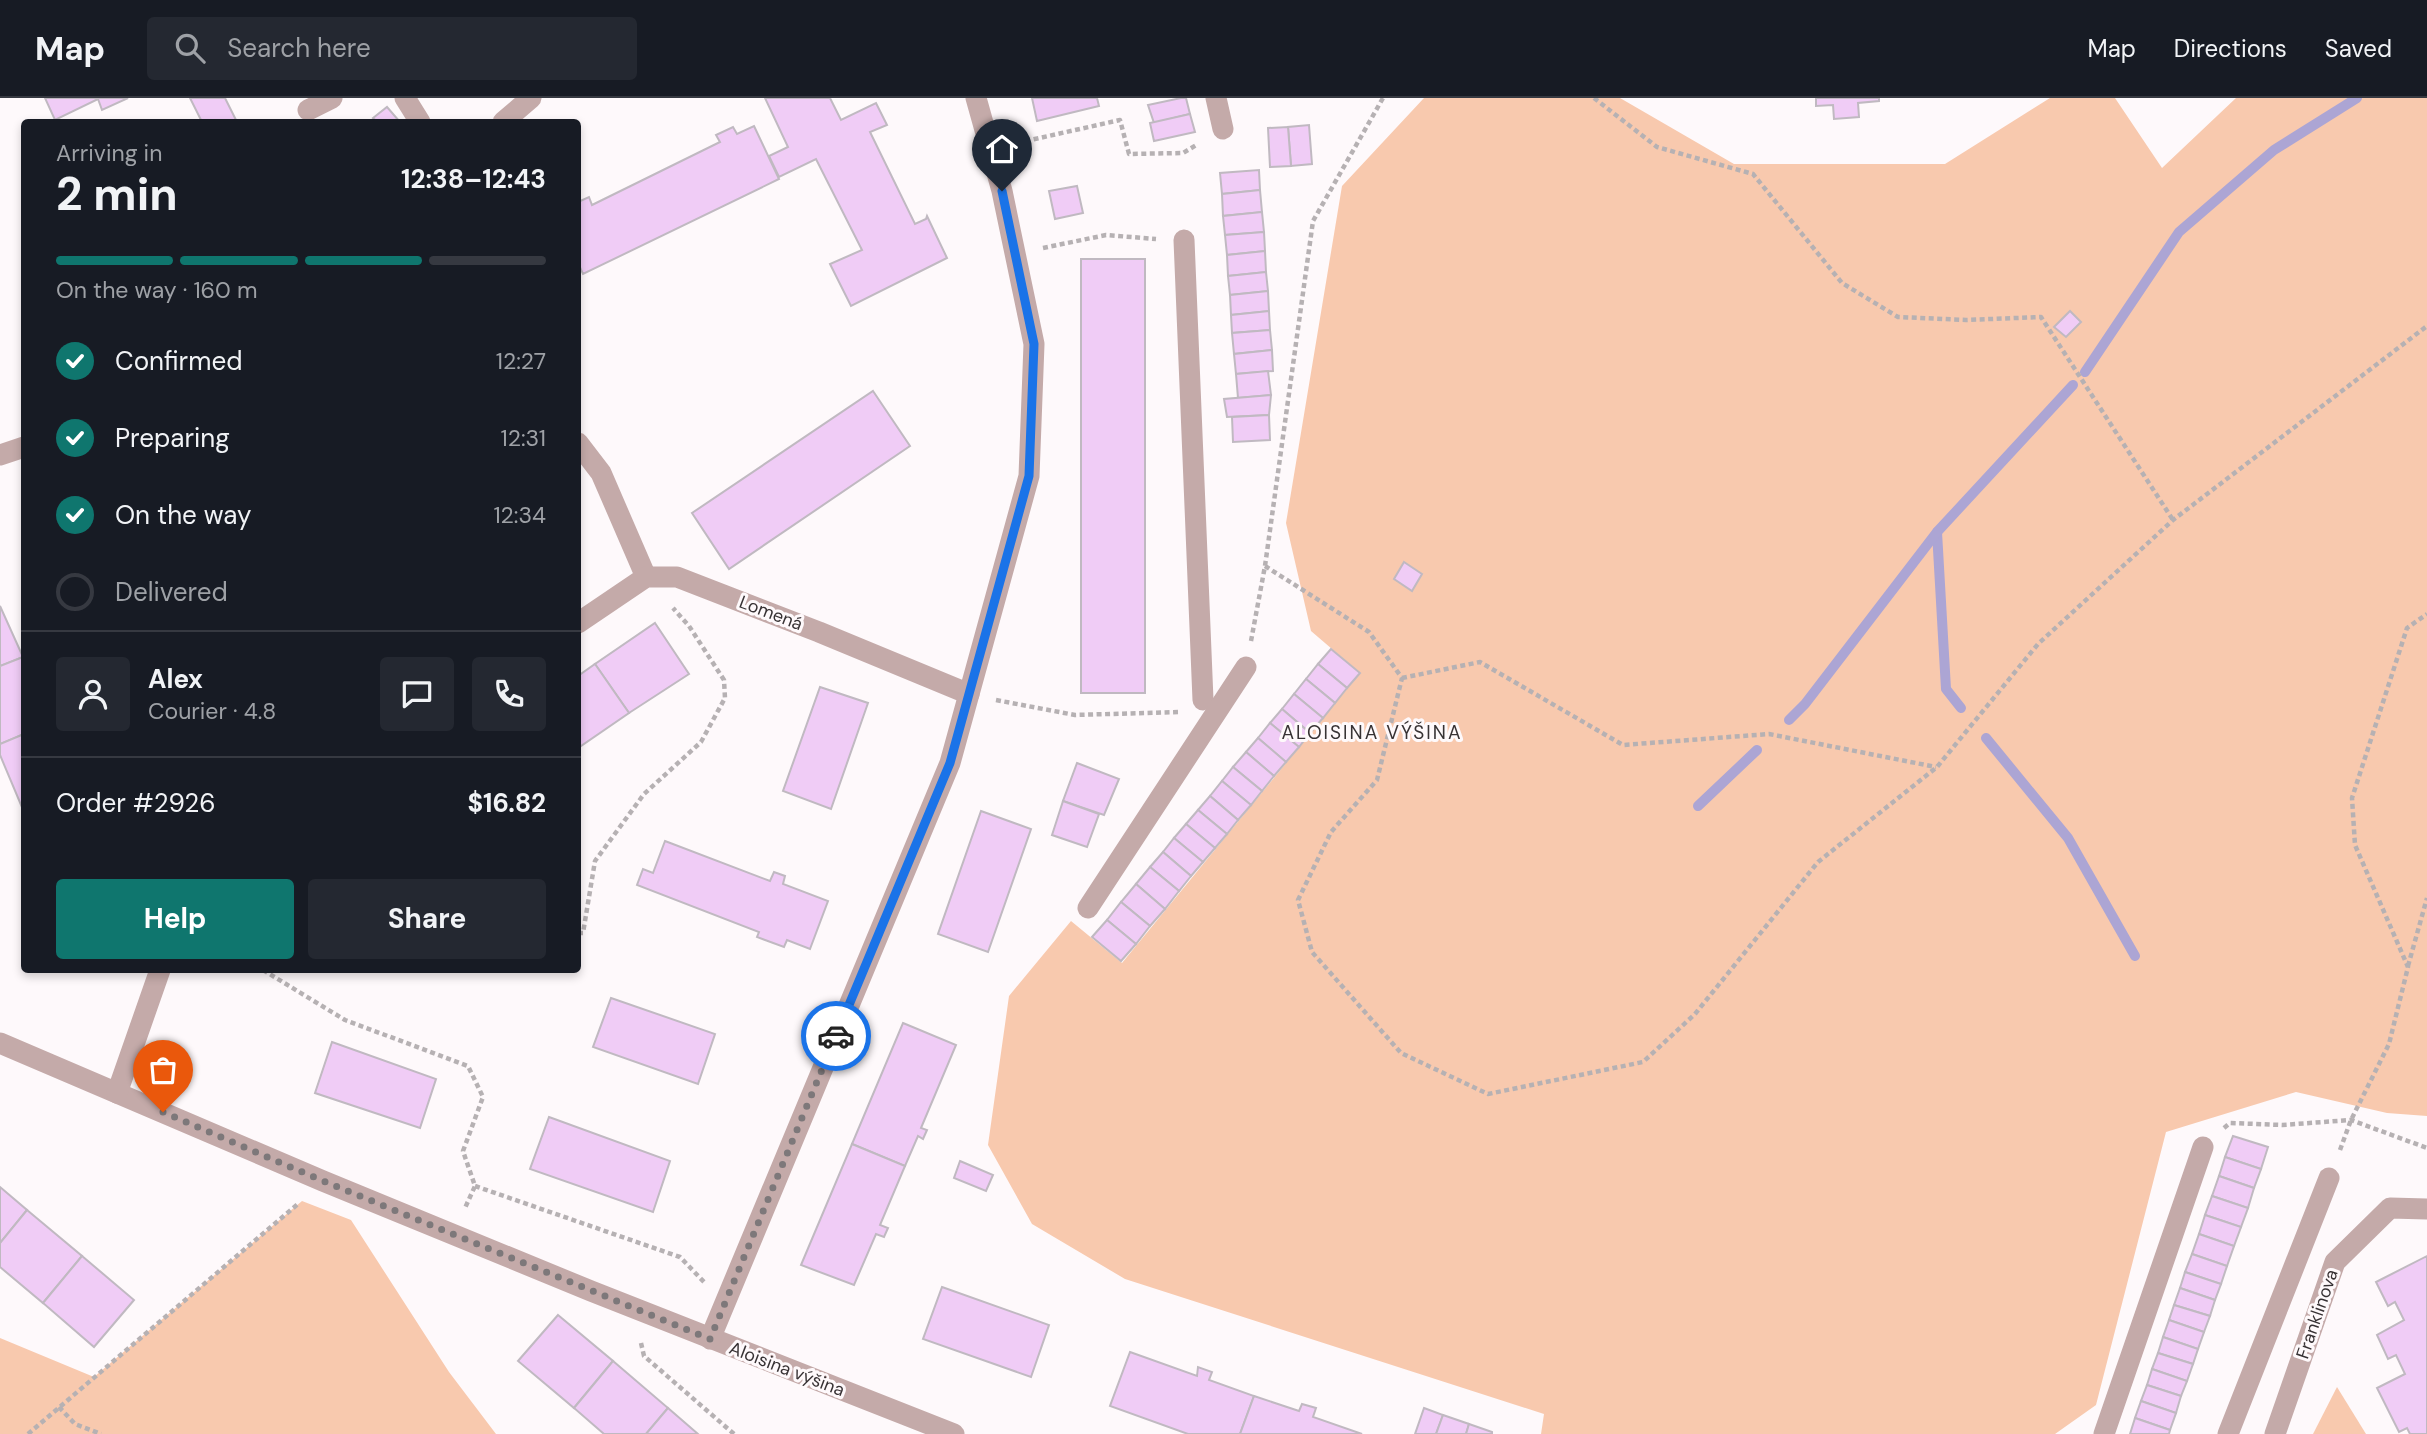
<!DOCTYPE html>
<meta charset="utf-8">
<style>
:root{--surface:#171b24;--page:#242831;--text:#f1f3f6;--muted:#9ea1a6;--line:#363941;--accent:#0f766e}
body{margin:0;font-family:"DM Sans",sans-serif;background:var(--page);color:var(--text);height:100vh;display:flex;flex-direction:column;font-size:26px;white-space:nowrap}
*{box-sizing:border-box;margin:0}
p{font-size:23px;color:var(--muted)}
.icon{flex:none;width:38px;height:38px;fill:none;stroke:currentColor;stroke-width:2;stroke-linecap:round;stroke-linejoin:round}
.map{position:relative;flex:1;overflow:hidden}
.details{position:absolute;left:21px;top:21px;width:560px;height:854px;display:flex;flex-direction:column;background:var(--surface);border-radius:7px;box-shadow:0 4px 10px #0003}
.details>*{flex:none}
.pin{position:absolute;display:grid;place-items:center;width:60px;height:60px;color:#fff;margin:-72px -30px;border-radius:50% 50% 50% 0;rotate:-45deg;box-shadow:0 0 7px #0007}
.pin .icon{rotate:45deg}
.courier{position:absolute;display:grid;place-items:center;width:70px;height:70px;margin:-35px;border:5px solid #1a73e8;border-radius:50%;background:#fff;color:#222;box-shadow:0 2px 9px #0007}
.summary em{font-style:normal;font-weight:700}
.summary div{display:flex;flex-direction:column-reverse}
.summary{display:flex;align-items:center;justify-content:space-between;height:119px;padding:0 35px}
h1{font-size:46px;font-weight:700;line-height:52px}
.bar{display:grid;grid-template-columns:repeat(4,1fr);gap:10px 7px;align-content:center;height:84px;padding:0 35px}
.bar i{height:9px;border-radius:5px;background:var(--line)}
.bar .current{background:var(--accent)}
.bar p{grid-column:span 4}
.line{display:flex;align-items:center;gap:18px;padding:0 35px;border-top:2px solid var(--line)}
.line div{flex:1}
.round{display:grid;place-items:center;flex:none;width:74px;height:74px;border-radius:7px;background:var(--page)}
ol{padding:0 35px;list-style:none}
li{display:flex;align-items:center;gap:21px;height:77px}
li p{margin-inline-start:auto}
li .icon{padding:7px;border-radius:50%;background:var(--accent);color:#fff;stroke-width:4}
li:last-child{color:var(--muted)}
li i{width:38px;height:38px;border:4px solid var(--line);border-radius:50%}
.primary-button{display:flex;gap:14px;margin-top:auto;padding:14px 35px}
.primary-button a{flex:1;height:80px;border-radius:7px;background:var(--accent);color:#fff;font-size:28px;font-weight:700;line-height:80px;text-align:center}
.primary-button a+a{background:var(--page);color:var(--text)}
header{display:flex;align-items:center;gap:42px;box-sizing:border-box;height:98px;padding:0 35px;background:var(--surface);border-bottom:2px solid var(--line)}
header strong{font-size:33px}
nav{display:flex;gap:38px;margin-inline-start:auto;font-size:24px}
.search{width:490px;height:63px;background:var(--page);display:flex;align-items:center;gap:18px;box-sizing:border-box;padding:0 24px;border-radius:7px;color:var(--muted);font-size:26px}
.map>svg:first-child{display:block}
.green{fill:#f8c9ae}
.lines{fill:none;stroke-linecap:round;stroke-linejoin:round}
.stream{stroke:#aca5d4;stroke-width:10}
.building{fill:#f0ccf6;stroke:#c0b9c1;stroke-width:2}
.path{stroke:#b6b1b3;stroke-width:4.5;stroke-dasharray:5 3.5;stroke-linecap:butt}
.lane{stroke:#c4aaa9;stroke-width:21}
.street{stroke:#c4aaa9;stroke-width:21}
.done{stroke:#7d787a;stroke-width:7;stroke-dasharray:0 12.6}
.route{stroke:#1a73e8;stroke-width:9}
.labels{text-anchor:middle;dominant-baseline:central;stroke-width:6;stroke-linejoin:round;paint-order:stroke}
.street-label{font-size:18px;fill:#373234;stroke:#fef9fb}
.neighbourhood-label{font-size:19px;letter-spacing:2px;fill:#373234;stroke:#fef9fb}
</style>
<header>
<strong>Map</strong>
<div class="search"><svg class="icon" aria-label="search" viewBox="0 0 24 24"><circle cx="10" cy="10" r="6"/><path d="M15 15l6 6"/></svg>Search here</div>
<nav><a>Map</a><a>Directions</a><a>Saved</a></nav>
</header>
<div class="map">
<svg width="2427" height="1336" viewBox="0 0 2427 1336">
<rect width="100%" height="100%" fill="#fef9fb"/>
<!-- green -->
<g class="green">
<polygon points="1424,0 1620,0 1734,66 1945,66 2050,0 2115,0 2162,70 2236,0 2427,0 2427,1018 2387,1015 2296,994 2166,1034 2096,1307 2055,1336 1541,1336 1544,1316 1125,1181 1032,1126 988,1047 1009,898 1071,823 1122,865 1360,575 1311,533 1286,425 1342,88"/>
<polygon points="302,1103 351,1122 449,1274 496,1336 0,1336 0,1240 94,1279"/>
<polygon points="2337,1289 2366,1336 2313,1336"/>
</g>
<g class="lines">
<!-- stream -->
<g class="stream">
<polyline points="2085,274 2179,134 2274,52 2357,0"/>
<polyline points="1937,434 1946,591 1961,610"/>
<polyline points="1789,622 1805,606 1937,434 2073,287"/>
<polyline points="1986,640 2068,740 2135,858"/>
<polyline points="1698,708 1757,652"/>
</g>
</g>
<!-- building -->
<g class="building">
<polygon points="45,0 128,0 102,12 98,1 55,22"/>
<polygon points="190,0 225,0 237,24 202,24"/>
<polygon points="765,0 830,0 841,22 876,5 887,27 870,34 915,126 926,121 927,118 947,160 851,208 830,166 862,152 816,61 779,79 769,58 788,49"/>
<polygon points="1032,0 1097,0 1099,8 1037,23"/>
<polygon points="1181,0 1186,0 1190,16 1154,25 1148,7"/>
<polygon points="1816,0 1879,0 1879,3 1858,5 1859,19 1834,21 1833,7 1816,8"/>
<polygon points="387,9 400,24 377,24 373,20"/>
<polygon points="1190,16 1195,34 1154,43 1150,25"/>
<polygon points="1309,27 1312,66 1291,68 1288,29"/>
<polygon points="754,28 779,81 583,176 578,165 578,104 589,99 592,107 720,44 716,37 733,29 737,36"/>
<polygon points="1288,29 1291,68 1270,69 1268,30"/>
<polygon points="1259,72 1260,92 1222,96 1220,75"/>
<polygon points="1077,88 1083,115 1055,121 1049,93"/>
<polygon points="1260,92 1262,114 1223,118 1222,96"/>
<polygon points="1262,114 1264,134 1225,137 1223,118"/>
<polygon points="1264,134 1265,153 1227,157 1225,137"/>
<polygon points="1265,153 1266,174 1228,178 1227,157"/>
<rect x="1081" y="161" width="64" height="434"/>
<polygon points="1266,174 1268,193 1230,197 1228,178"/>
<polygon points="1268,193 1269,213 1231,217 1230,197"/>
<polygon points="1269,213 1270,232 1232,235 1231,217"/>
<polygon points="2070,213 2081,224 2066,239 2054,229"/>
<polygon points="1270,232 1272,252 1234,256 1232,235"/>
<polygon points="1272,252 1273,273 1236,276 1234,256"/>
<polygon points="1268,273 1271,297 1238,300 1236,276"/>
<polygon points="873,293 910,348 729,471 692,415"/>
<polygon points="1271,297 1269,317 1227,319 1224,301"/>
<polygon points="1269,317 1270,342 1233,344 1232,319"/>
<polygon points="1404,464 1422,476 1412,493 1394,481"/>
<polygon points="0,508 23,559 0,568"/>
<polygon points="655,525 689,576 629,615 595,566"/>
<polygon points="1331,551 1360,575 1347,590 1318,566"/>
<polygon points="23,559 24,636 0,646 0,568"/>
<polygon points="595,566 629,615 578,650 578,578"/>
<polygon points="1318,566 1347,590 1335,605 1306,581"/>
<polygon points="1306,581 1335,605 1323,620 1294,596"/>
<polygon points="820,589 868,605 831,711 783,693"/>
<polygon points="1294,596 1323,620 1310,635 1282,611"/>
<polygon points="1282,611 1310,635 1299,649 1270,625"/>
<polygon points="1270,625 1299,649 1286,664 1258,640"/>
<polygon points="24,636 24,714 0,657 0,646"/>
<polygon points="1258,640 1286,664 1274,678 1246,654"/>
<polygon points="1246,654 1274,678 1262,693 1233,669"/>
<polygon points="1077,665 1119,681 1104,717 1063,703"/>
<polygon points="1233,669 1262,693 1251,707 1222,683"/>
<polygon points="1222,683 1251,707 1238,722 1210,698"/>
<polygon points="1210,698 1238,722 1227,736 1198,712"/>
<polygon points="1063,703 1099,716 1087,749 1052,737"/>
<polygon points="1198,712 1227,736 1215,750 1186,726"/>
<polygon points="981,713 1031,731 988,854 938,836"/>
<polygon points="1186,726 1215,750 1203,764 1174,740"/>
<polygon points="1174,740 1203,764 1191,778 1163,754"/>
<polygon points="665,743 770,783 774,774 785,778 783,786 828,803 810,851 787,842 784,849 757,839 759,834 637,787 643,771 653,775"/>
<polygon points="1163,754 1191,778 1179,793 1150,769"/>
<polygon points="1150,769 1179,793 1165,811 1136,786"/>
<polygon points="1136,786 1165,811 1150,828 1121,804"/>
<polygon points="1121,804 1150,828 1136,846 1107,822"/>
<polygon points="1107,822 1136,846 1121,863 1092,839"/>
<polygon points="611,900 715,936 698,986 593,949"/>
<polygon points="903,925 956,947 921,1030 927,1032 923,1041 918,1038 905,1068 852,1046"/>
<polygon points="332,944 436,981 420,1030 315,995"/>
<polygon points="549,1019 670,1063 653,1114 530,1071"/>
<polygon points="2233,1038 2268,1049 2261,1071 2225,1059"/>
<polygon points="852,1046 905,1068 880,1127 888,1130 884,1139 876,1136 854,1187 801,1167"/>
<polygon points="2225,1059 2261,1071 2254,1090 2219,1078"/>
<polygon points="960,1063 993,1077 986,1093 954,1080"/>
<polygon points="2219,1078 2254,1090 2248,1110 2212,1098"/>
<polygon points="0,1089 27,1112 0,1145"/>
<polygon points="2212,1098 2248,1110 2241,1129 2205,1117"/>
<polygon points="27,1112 82,1158 43,1205 0,1169 0,1145"/>
<polygon points="2205,1117 2241,1129 2234,1148 2199,1136"/>
<polygon points="2199,1136 2234,1148 2227,1168 2192,1156"/>
<polygon points="2192,1156 2227,1168 2221,1186 2185,1174"/>
<polygon points="82,1158 134,1202 94,1249 43,1205"/>
<polygon points="2427,1158 2427,1336 2410,1336 2407,1330 2399,1334 2377,1290 2405,1276 2396,1257 2388,1261 2377,1237 2404,1222 2395,1204 2388,1208 2376,1184"/>
<polygon points="2185,1174 2221,1186 2215,1202 2180,1190"/>
<polygon points="942,1189 1049,1227 1031,1279 923,1241"/>
<polygon points="2180,1190 2215,1202 2210,1218 2174,1207"/>
<polygon points="2174,1207 2210,1218 2204,1234 2169,1222"/>
<polygon points="558,1217 613,1263 574,1310 518,1263"/>
<polygon points="2169,1222 2204,1234 2198,1251 2163,1239"/>
<polygon points="2163,1239 2198,1251 2193,1266 2158,1255"/>
<polygon points="1130,1254 1197,1278 1198,1269 1212,1274 1209,1282 1254,1298 1240,1336 1188,1336 1110,1308"/>
<polygon points="2158,1255 2193,1266 2187,1283 2152,1271"/>
<polygon points="613,1263 668,1310 646,1336 604,1336 574,1310"/>
<polygon points="2152,1271 2187,1283 2181,1298 2147,1287"/>
<polygon points="2147,1287 2181,1298 2176,1315 2141,1303"/>
<polygon points="1254,1298 1299,1313 1302,1306 1316,1310 1313,1319 1362,1336 1240,1336"/>
<polygon points="2141,1303 2176,1315 2170,1332 2135,1320"/>
<polygon points="668,1310 698,1336 646,1336"/>
<polygon points="1424,1310 1443,1317 1436,1336 1415,1336"/>
<polygon points="1443,1317 1469,1326 1466,1336 1436,1336"/>
<polygon points="2135,1320 2170,1332 2169,1336 2130,1336"/>
<polygon points="1469,1326 1492,1334 1492,1336 1466,1336"/>
</g>
<g class="lines">
<!-- path -->
<g class="path">
<polyline points="1594,0 1657,49 1753,76 1842,185 1898,219 1966,222 2041,219 2173,422"/>
<polyline points="1017,45 1120,22 1129,56 1183,55 1198,46"/>
<polyline points="1043,150 1106,137 1156,141"/>
<polyline points="1265,468 1369,534 1402,580 1377,682 1331,734 1298,802 1312,854 1401,955 1488,996 1643,964 1695,916 1818,764 1937,669 2038,546 2173,422 2427,228"/>
<polyline points="1251,543 1265,468 1313,123 1383,0"/>
<polyline points="1402,580 1480,564 1623,647 1769,636 1936,669"/>
<polyline points="996,602 1075,617 1178,614"/>
<polyline points="578,835 583,835 595,763 644,696 701,644 725,600 724,582 689,528 673,510"/>
<polyline points="2408,868 2427,800"/>
<polyline points="263,872 345,922 468,968 483,999 463,1053 475,1088 465,1110"/>
<polyline points="2224,1030 2230,1025 2282,1027 2351,1022 2427,1050"/>
<polyline points="2340,1052 2351,1022 2389,946 2408,869 2355,747 2352,700 2407,530 2427,516"/>
<polyline points="475,1088 680,1159 704,1184"/>
<polyline points="641,1245 644,1258 734,1336"/>
<polyline points="59,1309 75,1326 101,1336"/>
<polyline points="28,1336 299,1105"/>
</g>
<!-- lane -->
<g class="lane">
<polyline points="405,0 420,24"/>
<polyline points="1216,0 1223,31"/>
<polyline points="308,12 332,0"/>
<polyline points="1184,142 1203,602"/>
<polyline points="578,345 601,375 646,479"/>
<polyline points="1088,810 1246,569"/>
<polyline points="2104,1336 2203,1049"/>
<polyline points="2228,1336 2329,1080"/>
</g>
<!-- street -->
<g class="street">
<polyline points="503,24 531,0"/>
<polyline points="0,357 24,349"/>
<polyline points="578,525 646,479 677,479 819,534 969,596"/>
<polyline points="0,945 323,1083 591,1193 954,1336"/>
<polyline points="117,995 160,872"/>
<polyline points="710,1241 950,665 1029,378 1034,246 1002,93 976,0"/>
<polyline points="2275,1336 2335,1164 2390,1110 2427,1111"/>
</g>
</g>
<g class="lines">
<!-- done -->
<polyline class="done" points="163,1014 323,1083 710,1241 836,938"/>
<!-- route -->
<polyline class="route" points="836,938 950,665 1029,378 1034,246 1002,93"/>
</g>
<g class="labels">
<!-- street labels -->
<g class="street-label">
<text transform="translate(771 515) rotate(21)">Lomená</text>
<text transform="translate(2317 1216) rotate(-71)">Franklinova</text>
<text transform="translate(787 1271) rotate(21)">Aloisina výšina</text>
</g>
<!-- neighbourhood labels -->
<g class="neighbourhood-label">
<text x="1372" y="634">ALOISINA VÝŠINA</text>
</g>
</g>
</svg>
<div class="pin" style="left:163px;top:1014px;background:#ea580c"><svg class="icon" aria-label="bag" viewBox="0 0 24 24"><path d="M5 8h14l-1 12H6zM9 8a3 3 0 0 1 6 0"/></svg></div>
<div class="pin" style="left:1002px;top:93px;background:#1f2937"><svg class="icon" aria-label="home" viewBox="0 0 24 24"><path d="M3 11l9-7 9 7M6 9v11h12V9"/></svg></div>
<div class="courier" style="left:836px;top:938px"><svg class="icon" aria-label="car" viewBox="0 0 24 24"><path d="M5 17H2v-5l4-1 3-4h7l3 4 3 1v5h-3M9 17h6M6 11h13"/><circle cx="7" cy="17" r="2"/><circle cx="17" cy="17" r="2"/></svg></div>
<section class="details">
<div class="summary"><div><h1>2 min</h1><p>Arriving in</p></div><em>12:38–12:43</em></div>
<div class="bar"><i class="current"></i><i class="current"></i><i class="current"></i><i></i><p>On the way · 160 m</p></div>
<ol>
<li><svg class="icon" aria-label="check" viewBox="0 0 24 24"><path d="M5 12l5 5 9-10"/></svg>Confirmed<p>12:27</p></li>
<li><svg class="icon" aria-label="check" viewBox="0 0 24 24"><path d="M5 12l5 5 9-10"/></svg>Preparing<p>12:31</p></li>
<li><svg class="icon" aria-label="check" viewBox="0 0 24 24"><path d="M5 12l5 5 9-10"/></svg>On the way<p>12:34</p></li>
<li><i></i>Delivered</li>
</ol>
<div class="line" style="height:126px"><a class="round"><svg class="icon" aria-label="person" viewBox="0 0 24 24"><circle cx="12" cy="8" r="4"/><path d="M4 21q1-7 8-7t8 7"/></svg></a><div><b>Alex</b><p>Courier · 4.8</p></div><a class="round"><svg class="icon" aria-label="chat" viewBox="0 0 24 24"><path d="M4 5h16v11H9l-5 4z"/></svg></a><a class="round"><svg class="icon" aria-label="phone" viewBox="0 0 24 24"><path d="M5 4h4l2 5-3 2q2 4 5 5l2-3 5 2v4C11 20 4 13 5 4z"/></svg></a></div>
<div class="line" style="height:91px"><div>Order #2926</div><b>$16.82</b></div>
<div class="primary-button"><a>Help</a><a>Share</a></div>
</section>
</div>
